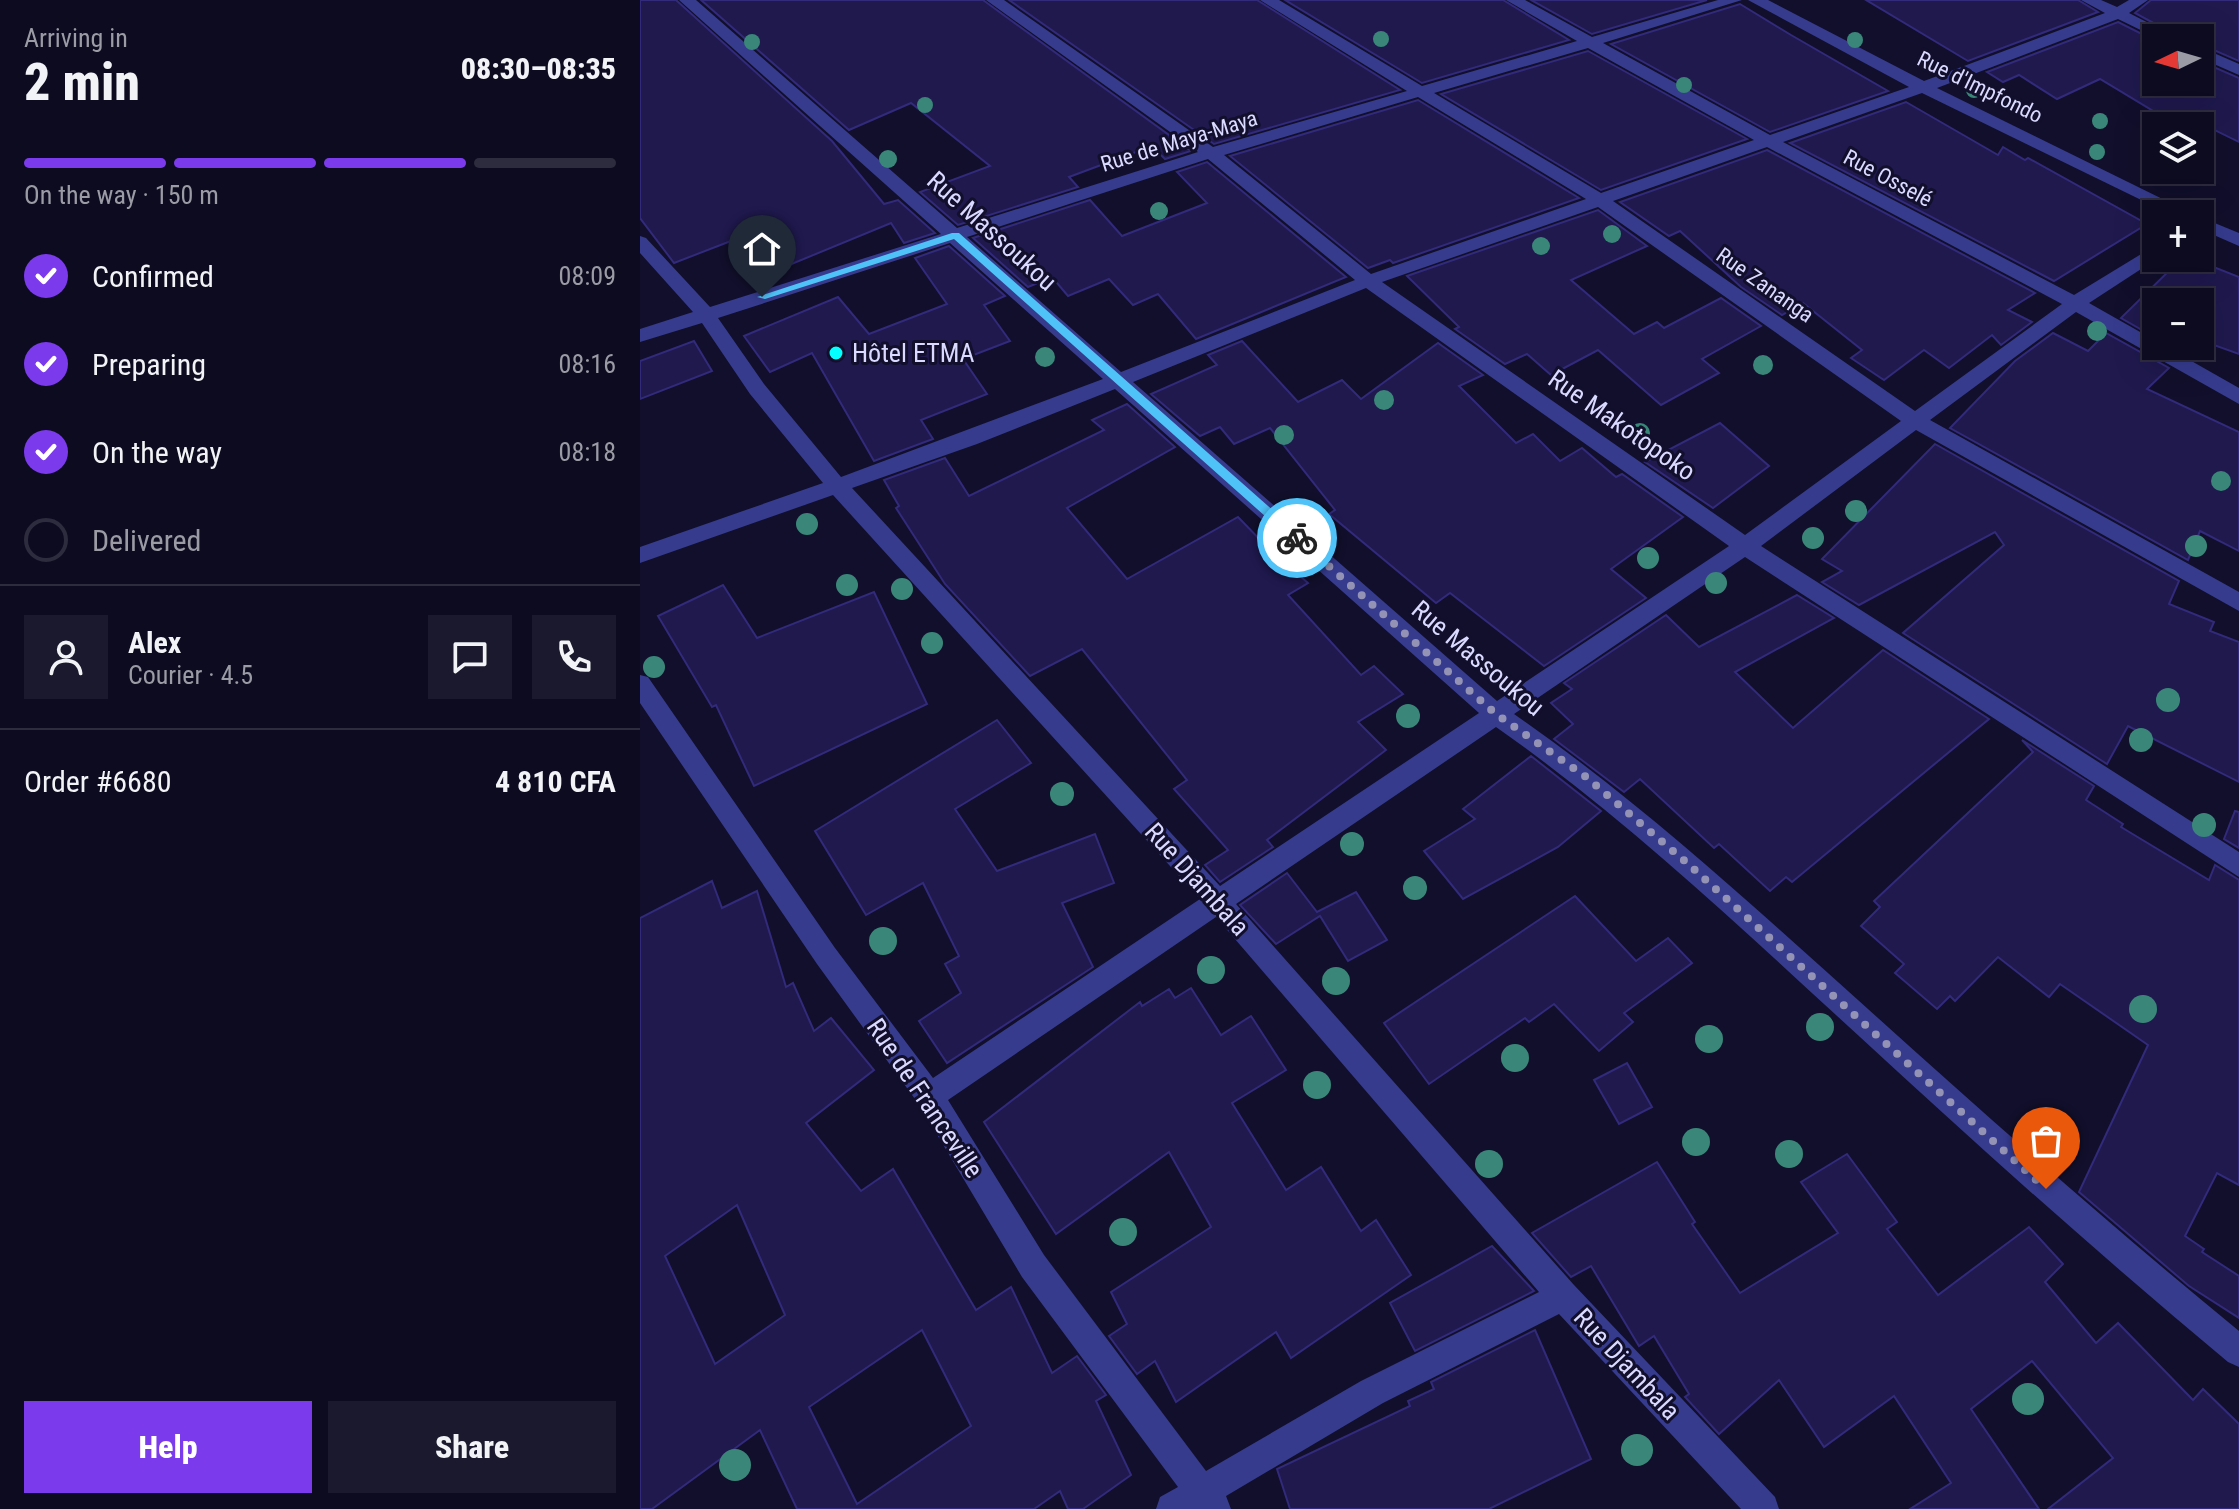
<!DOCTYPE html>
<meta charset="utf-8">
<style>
:root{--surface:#0d0b20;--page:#1b192d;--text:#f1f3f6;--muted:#9a9ba5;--line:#2d2b3e;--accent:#7c3aed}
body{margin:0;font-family:"Roboto Condensed",sans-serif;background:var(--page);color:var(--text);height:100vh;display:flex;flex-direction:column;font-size:30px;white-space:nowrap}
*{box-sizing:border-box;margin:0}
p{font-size:26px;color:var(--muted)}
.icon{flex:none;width:44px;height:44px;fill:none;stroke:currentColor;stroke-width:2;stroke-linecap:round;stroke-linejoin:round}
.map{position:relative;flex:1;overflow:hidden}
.drawer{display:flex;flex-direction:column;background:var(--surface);width:640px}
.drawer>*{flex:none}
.needle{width:52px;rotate:265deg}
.buttons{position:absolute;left:1502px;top:24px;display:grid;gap:16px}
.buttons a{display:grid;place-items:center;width:72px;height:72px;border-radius:0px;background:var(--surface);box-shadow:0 8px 32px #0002,0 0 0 2px var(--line);font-size:40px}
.pin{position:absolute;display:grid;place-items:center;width:68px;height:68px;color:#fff;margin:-82px -34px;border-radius:50% 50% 50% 0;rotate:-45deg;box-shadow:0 0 8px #0007}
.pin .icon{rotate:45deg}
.courier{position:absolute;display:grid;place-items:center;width:80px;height:80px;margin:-40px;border:6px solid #4fc3f7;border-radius:50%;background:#fff;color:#222;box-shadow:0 2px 10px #0007}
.head em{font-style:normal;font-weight:800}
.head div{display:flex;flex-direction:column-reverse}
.head{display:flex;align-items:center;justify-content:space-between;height:136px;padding:0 24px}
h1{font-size:52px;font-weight:800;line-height:60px}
.bar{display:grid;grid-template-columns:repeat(4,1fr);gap:12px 8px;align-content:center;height:96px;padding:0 24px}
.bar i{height:10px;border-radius:6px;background:var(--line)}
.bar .selected{background:var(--accent)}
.bar p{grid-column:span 4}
.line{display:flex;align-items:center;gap:20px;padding:0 24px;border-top:2px solid var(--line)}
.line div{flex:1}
.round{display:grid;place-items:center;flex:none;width:84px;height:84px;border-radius:0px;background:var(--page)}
ol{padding:0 24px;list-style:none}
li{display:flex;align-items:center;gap:24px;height:88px}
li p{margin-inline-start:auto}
li .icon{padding:8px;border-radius:50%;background:var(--accent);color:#fff;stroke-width:4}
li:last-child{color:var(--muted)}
li i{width:44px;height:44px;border:4px solid var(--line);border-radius:50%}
.cta{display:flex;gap:16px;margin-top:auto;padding:16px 24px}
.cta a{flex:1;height:92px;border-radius:0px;background:var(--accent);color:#fff;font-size:32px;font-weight:800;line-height:92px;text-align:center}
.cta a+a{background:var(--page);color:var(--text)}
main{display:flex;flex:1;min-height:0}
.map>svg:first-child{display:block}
.building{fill:#1f194e;stroke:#322a7b;stroke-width:2;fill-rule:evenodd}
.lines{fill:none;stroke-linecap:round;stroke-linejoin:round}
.street{fill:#363b8e;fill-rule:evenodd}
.tree{fill:#3a8779}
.route{fill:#4fc3f7}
.done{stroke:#9492b5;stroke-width:8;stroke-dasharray:0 14.4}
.poi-dot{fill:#05feff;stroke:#110f2b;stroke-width:3}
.labels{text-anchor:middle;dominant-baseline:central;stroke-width:6;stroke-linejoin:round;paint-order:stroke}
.far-street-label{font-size:22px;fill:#dad9ff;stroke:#110f2b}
.street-label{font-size:26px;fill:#dad9ff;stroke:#110f2b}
.poi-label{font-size:26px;fill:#dad9ff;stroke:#110f2b;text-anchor:start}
</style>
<main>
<section class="drawer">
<div class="head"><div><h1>2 min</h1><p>Arriving in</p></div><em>08:30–08:35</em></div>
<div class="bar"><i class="selected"></i><i class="selected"></i><i class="selected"></i><i></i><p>On the way · 150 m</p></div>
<ol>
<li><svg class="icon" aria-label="check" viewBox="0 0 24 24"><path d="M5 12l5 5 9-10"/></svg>Confirmed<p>08:09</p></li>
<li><svg class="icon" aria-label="check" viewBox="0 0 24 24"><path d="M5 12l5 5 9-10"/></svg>Preparing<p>08:16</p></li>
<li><svg class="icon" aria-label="check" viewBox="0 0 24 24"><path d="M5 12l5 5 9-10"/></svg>On the way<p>08:18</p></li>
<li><i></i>Delivered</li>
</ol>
<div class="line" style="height:144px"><a class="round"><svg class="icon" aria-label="person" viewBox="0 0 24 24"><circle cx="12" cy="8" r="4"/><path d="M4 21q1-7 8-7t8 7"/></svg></a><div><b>Alex</b><p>Courier · 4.5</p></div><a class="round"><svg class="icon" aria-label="chat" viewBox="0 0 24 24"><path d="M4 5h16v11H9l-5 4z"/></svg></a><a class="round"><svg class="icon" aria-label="phone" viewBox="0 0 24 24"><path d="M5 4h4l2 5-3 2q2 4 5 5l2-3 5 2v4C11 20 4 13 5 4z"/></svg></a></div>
<div class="line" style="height:104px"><div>Order #6680</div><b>4 810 CFA</b></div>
<div class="cta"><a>Help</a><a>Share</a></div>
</section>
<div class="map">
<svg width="1599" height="1509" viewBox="0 0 1599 1509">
<rect width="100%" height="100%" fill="#110f2b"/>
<!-- building -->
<g class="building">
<polygon points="0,0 36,0 192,141 244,204 258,200 295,233 264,243 251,223 137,270 109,234 34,263 0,218"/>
<polygon points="61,0 343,0 551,151 525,159 512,146 429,177 438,187 318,225 280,192 350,166 271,103 209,130"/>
<polygon points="369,0 617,0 760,90 574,144"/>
<polygon points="645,0 863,0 929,40 782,83"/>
<polygon points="891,0 1067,0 952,34"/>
<polygon points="1226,0 1438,0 1458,12 1328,61"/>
<polygon points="1511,0 1599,0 1599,61 1560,44 1560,38 1541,38 1495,13"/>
<polygon points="1100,4 1151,35 1248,91 1130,132 971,44"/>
<polygon points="1478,22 1516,41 1516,82 1560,82 1560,61 1599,78 1599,142 1538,112 1525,118 1460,79 1417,99 1379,75 1363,82 1347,72"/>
<polygon points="948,51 1107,139 961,190 801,94"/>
<polygon points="778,100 939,198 753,263 750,260 728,268 590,156"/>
<polygon points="1266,102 1358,155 1363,147 1385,160 1388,158 1507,224 1414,281 1150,143"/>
<polygon points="1127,150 1395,293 1368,310 1392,322 1361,345 1352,335 1309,368 1284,350 1244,380 1211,358 1222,350 1163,303 1142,315 1101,287 1040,231 1029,236 980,202"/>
<polygon points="567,162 706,277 556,339 518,294 493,305 469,279 428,296 412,277 388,287 333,238 450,200 482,236 567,203 537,172"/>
<polygon points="958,210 1007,246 931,280 994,334 1017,322 1024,328 1081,298 1121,326 1062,359 1079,373 1021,405 958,350 911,375 887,354 865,364 815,329 819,327 767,276"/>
<polygon points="309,246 365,296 344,305 370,341 323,359 347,394 281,420 293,439 234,461 172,353 130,372 104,336 198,297 229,334 307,304 275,258"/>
<polygon points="1542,258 1551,258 1599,277 1599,354 1560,340 1560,302 1516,302 1516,338 1481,318"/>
<polygon points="1413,333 1448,351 1466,333 1529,368 1507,389 1599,432 1599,551 1560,531 1548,560 1310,428 1375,361"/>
<polygon points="54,341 72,371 0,399 0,361"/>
<polygon points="602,341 658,402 702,380 721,399 798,343 843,375 819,386 876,443 893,434 920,461 942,448 976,477 982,474 1043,517 971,569 1006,598 904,666 810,593 796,603 689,514 695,510 630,428 594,444 580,427 560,436 511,394 577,365 568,355"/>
<polygon points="487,404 535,447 427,508 487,579 598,517 629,549 642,541 673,569 659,575 668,583 648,595 721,675 734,666 763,694 718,722 746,750 627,840 633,847 580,882 565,865 588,850 534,789 547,780 442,649 390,676 305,584 256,508 259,506 244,480 305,458 329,496 464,430 452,420"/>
<polygon points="1080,423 1129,466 1073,508 1005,462"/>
<polygon points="1295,444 1539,581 1529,604 1574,622 1570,631 1599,642 1599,782 1488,726 1467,764 1263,633 1364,545 1355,532 1219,605 1182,582 1202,571 1182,559"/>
<polygon points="83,585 117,638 234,592 287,704 114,786 76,705 72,707 18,616"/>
<polygon points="1157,595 1194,618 1095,672 1153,728 1243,650 1349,719 1152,882 1146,877 1130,891 1079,844 1074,848 1000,779 984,792 914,739 933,724 911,703 932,689 924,683 1026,615 1059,647"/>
<polygon points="357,720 391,763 315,809 357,871 455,834 474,883 422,903 453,967 307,1063 279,1021 321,993 305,964 319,956 283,883 226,915 175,831"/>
<polygon points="1382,740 1454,786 1446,800 1483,824 1481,827 1569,880 1575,865 1599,880 1599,1185 1577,1173 1545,1236 1564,1249 1562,1252 1599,1276 1599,1318 1549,1286 1439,1192 1508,1045 1420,984 1409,997 1358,957 1315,1001 1310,996 1297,1009 1255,973 1264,964 1221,926 1240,907 1234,901 1393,752"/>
<polygon points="891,756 961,811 918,847 823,899 784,851 835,819 823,809"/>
<polygon points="1595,811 1599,812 1599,848 1584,839"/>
<polygon points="647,873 677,912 716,892 747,940 708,961 680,916 636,944 600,905"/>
<path d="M 72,881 L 82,908 L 117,891 L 146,987 L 153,983 L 174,1031 L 191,1018 L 234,1070 L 166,1123 L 221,1191 L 253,1169 L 336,1310 L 371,1287 L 412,1373 L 437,1356 L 466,1395 L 456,1401 L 491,1475 L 443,1509 L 428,1509 L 420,1491 L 394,1509 L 157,1509 L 120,1430 L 12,1509 L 0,1509 L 0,918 ZM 97,1205 L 145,1315 L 75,1364 L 25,1256 ZM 282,1330 L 331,1426 L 217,1504 L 169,1407 Z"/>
<polygon points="935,896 996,961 1028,938 1052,963 984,1013 993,1022 959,1051 914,1004 889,1022 885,1018 789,1084 744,1023"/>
<polygon points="551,988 581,1035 611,1016 646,1070 592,1103 646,1190 681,1167 721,1231 736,1220 771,1275 651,1358 636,1332 536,1402 515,1361 497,1374 469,1336 487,1324 471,1292 571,1227 529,1152 416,1234 344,1122 500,1002 502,1006 529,989 535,998"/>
<polygon points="987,1063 1012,1107 979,1124 954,1080"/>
<polygon points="1207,1154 1257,1222 1247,1229 1298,1295 1389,1227 1423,1264 1405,1282 1456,1343 1478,1323 1553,1400 1563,1389 1599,1424 1599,1509 1408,1509 1473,1458 1392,1361 1331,1409 1399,1509 1270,1509 1311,1483 1254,1396 1184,1447 1139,1380 1079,1434 1045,1397 1049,1394 1014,1336 999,1346 951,1266 931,1277 892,1233 1017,1162 1055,1222 1052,1224 1100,1293 1198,1233 1161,1182"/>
<polygon points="852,1246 894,1291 775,1351 750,1303"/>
<polygon points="895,1330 951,1459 849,1509 650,1509 637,1469 770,1406 768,1401 794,1389 791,1382"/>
</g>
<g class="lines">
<!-- street -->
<g class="street">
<path d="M 39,0 L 56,0 L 317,228 L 558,152 L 346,0 L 364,0 L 573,147 L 767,91 L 620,0 L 639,0 L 782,86 L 937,41 L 866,0 L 885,0 L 952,37 L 1078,0 L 1102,0 L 963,43 L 1130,135 L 1269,87 L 1108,0 L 1128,0 L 1284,81 L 1465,13 L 1441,0 L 1461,0 L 1477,7 L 1489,0 L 1508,0 L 1489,13 L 1538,38 L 1517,38 L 1478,19 L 1297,88 L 1553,214 L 1530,214 L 1282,93 L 1143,142 L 1434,295 L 1516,245 L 1518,258 L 1449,303 L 1516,341 L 1516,346 L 1525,346 L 1599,388 L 1599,404 L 1436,312 L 1290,420 L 1599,592 L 1599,611 L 1276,430 L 1121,546 L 1599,852 L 1599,877 L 1105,557 L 874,714 C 1001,802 1113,906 1228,1009 C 1350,1119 1472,1227 1599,1331 L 1599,1367 L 1588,1362 C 1462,1257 1340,1148 1220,1037 C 1102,929 987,819 856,727 L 596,904 L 934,1285 L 1135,1497 L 1139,1509 L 1101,1509 L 919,1314 L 743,1403 L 586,1496 L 591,1509 L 516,1509 L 520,1497 L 538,1487 L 382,1277 L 280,1106 L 177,964 L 0,703 L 0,675 L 8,677 L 195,948 L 293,1078 L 560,899 L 193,495 L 0,563 L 0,547 L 183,483 L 110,394 L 62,323 L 0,342 L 0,329 L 53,312 L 0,253 L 0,236 L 6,238 L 70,307 L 301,234 ZM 948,48 L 1114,140 L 961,193 L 794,93 ZM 778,97 L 946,199 L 731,274 L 584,155 ZM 1127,147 L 1422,304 L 1275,411 L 973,201 ZM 568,159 L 715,280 L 481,372 L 327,237 ZM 958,207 L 1261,421 L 1105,535 L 742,282 ZM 310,243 L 463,379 L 201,477 L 124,384 L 78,318 ZM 726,288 L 1089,546 L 857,701 L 493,382 ZM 475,389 L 839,713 L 580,886 L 212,488 L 337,444 ZM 576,917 L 899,1292 L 721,1381 L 566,1471 L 404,1255 L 308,1100 Z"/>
<polygon points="1560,47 1599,64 1599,75 1560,58"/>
<polygon points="1560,217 1599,233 1599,246 1560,229"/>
</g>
</g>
<!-- trees -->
<g class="tree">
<circle cx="741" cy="39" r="8"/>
<circle cx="1215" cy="40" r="8"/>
<circle cx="112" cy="42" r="8"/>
<circle cx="1044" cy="85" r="8"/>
<circle cx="1334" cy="90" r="8"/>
<circle cx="285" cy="105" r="8"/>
<circle cx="1460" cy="121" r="8"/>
<circle cx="1457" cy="152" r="8"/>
<circle cx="248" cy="159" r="9"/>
<circle cx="519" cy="211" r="9"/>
<circle cx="972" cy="234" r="9"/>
<circle cx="901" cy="246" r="9"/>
<circle cx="1457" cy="331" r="10"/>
<circle cx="405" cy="357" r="10"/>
<circle cx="1123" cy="365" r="10"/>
<circle cx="744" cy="400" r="10"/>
<circle cx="1000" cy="433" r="10"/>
<circle cx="644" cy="435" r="10"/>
<circle cx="1581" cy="481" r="10"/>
<circle cx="1216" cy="511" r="11"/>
<circle cx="167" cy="524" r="11"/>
<circle cx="1173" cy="538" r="11"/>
<circle cx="1556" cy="546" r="11"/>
<circle cx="1008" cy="558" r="11"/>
<circle cx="1076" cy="583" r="11"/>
<circle cx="207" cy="585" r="11"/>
<circle cx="262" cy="589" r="11"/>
<circle cx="292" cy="643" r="11"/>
<circle cx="14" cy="667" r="11"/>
<circle cx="1528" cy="700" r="12"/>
<circle cx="768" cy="716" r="12"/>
<circle cx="1501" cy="740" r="12"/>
<circle cx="422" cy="794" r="12"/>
<circle cx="1564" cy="825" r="12"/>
<circle cx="712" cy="844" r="12"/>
<circle cx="775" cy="888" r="12"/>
<circle cx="243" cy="941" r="14"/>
<circle cx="571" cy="970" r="14"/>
<circle cx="696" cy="981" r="14"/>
<circle cx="1503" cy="1009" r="14"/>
<circle cx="1180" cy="1027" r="14"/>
<circle cx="1069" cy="1039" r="14"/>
<circle cx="875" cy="1058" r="14"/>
<circle cx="677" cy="1085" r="14"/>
<circle cx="1056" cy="1142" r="14"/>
<circle cx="1149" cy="1154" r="14"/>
<circle cx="849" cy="1164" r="14"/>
<circle cx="483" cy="1232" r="14"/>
<circle cx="1388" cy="1399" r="16"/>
<circle cx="997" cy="1450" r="16"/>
<circle cx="95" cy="1465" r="16"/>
</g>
<!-- route -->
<polygon class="route" points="312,233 319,233 661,535 661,541 653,541 314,239 125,299 117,297"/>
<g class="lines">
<!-- done -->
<polyline class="done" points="657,538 856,714 946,777 1046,862 1406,1189"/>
</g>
<!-- markers -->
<circle class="poi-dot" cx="196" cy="353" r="8"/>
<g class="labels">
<!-- far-street labels -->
<g class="far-street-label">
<text transform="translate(1340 87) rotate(26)">Rue d'Impfondo</text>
<text transform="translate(539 141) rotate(-17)">Rue de Maya-Maya</text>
<text transform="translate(1248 178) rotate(28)">Rue Osselé</text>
<text transform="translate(1125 285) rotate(35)">Rue Zananga</text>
</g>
<!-- street labels -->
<g class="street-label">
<text transform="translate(352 231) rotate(42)">Rue Massoukou</text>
<text transform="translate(982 425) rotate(35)">Rue Makotopoko</text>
<text transform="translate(838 658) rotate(40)">Rue Massoukou</text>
<text transform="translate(557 879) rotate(48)">Rue Djambala</text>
<text transform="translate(285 1098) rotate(56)">Rue de Franceville</text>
<text transform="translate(987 1364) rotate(47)">Rue Djambala</text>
</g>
<!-- poi labels -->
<g class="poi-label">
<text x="212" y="353">Hôtel ETMA</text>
</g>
</g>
</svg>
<div class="buttons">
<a><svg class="needle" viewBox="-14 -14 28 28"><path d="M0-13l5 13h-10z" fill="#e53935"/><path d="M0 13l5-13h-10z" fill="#9a9ba5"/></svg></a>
<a><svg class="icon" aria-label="layers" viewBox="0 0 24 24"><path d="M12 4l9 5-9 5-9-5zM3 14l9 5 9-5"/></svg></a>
<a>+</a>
<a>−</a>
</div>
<div class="pin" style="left:1406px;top:1189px;background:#ea580c"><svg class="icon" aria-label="bag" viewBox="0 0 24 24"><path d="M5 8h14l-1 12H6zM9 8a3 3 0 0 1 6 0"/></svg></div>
<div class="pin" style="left:122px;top:297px;background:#1f2937"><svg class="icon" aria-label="home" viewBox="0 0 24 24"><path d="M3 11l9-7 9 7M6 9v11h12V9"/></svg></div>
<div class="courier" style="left:657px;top:538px"><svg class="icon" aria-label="bike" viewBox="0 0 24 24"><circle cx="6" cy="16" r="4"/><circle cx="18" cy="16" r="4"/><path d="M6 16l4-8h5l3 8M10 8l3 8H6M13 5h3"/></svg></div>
</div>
</main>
